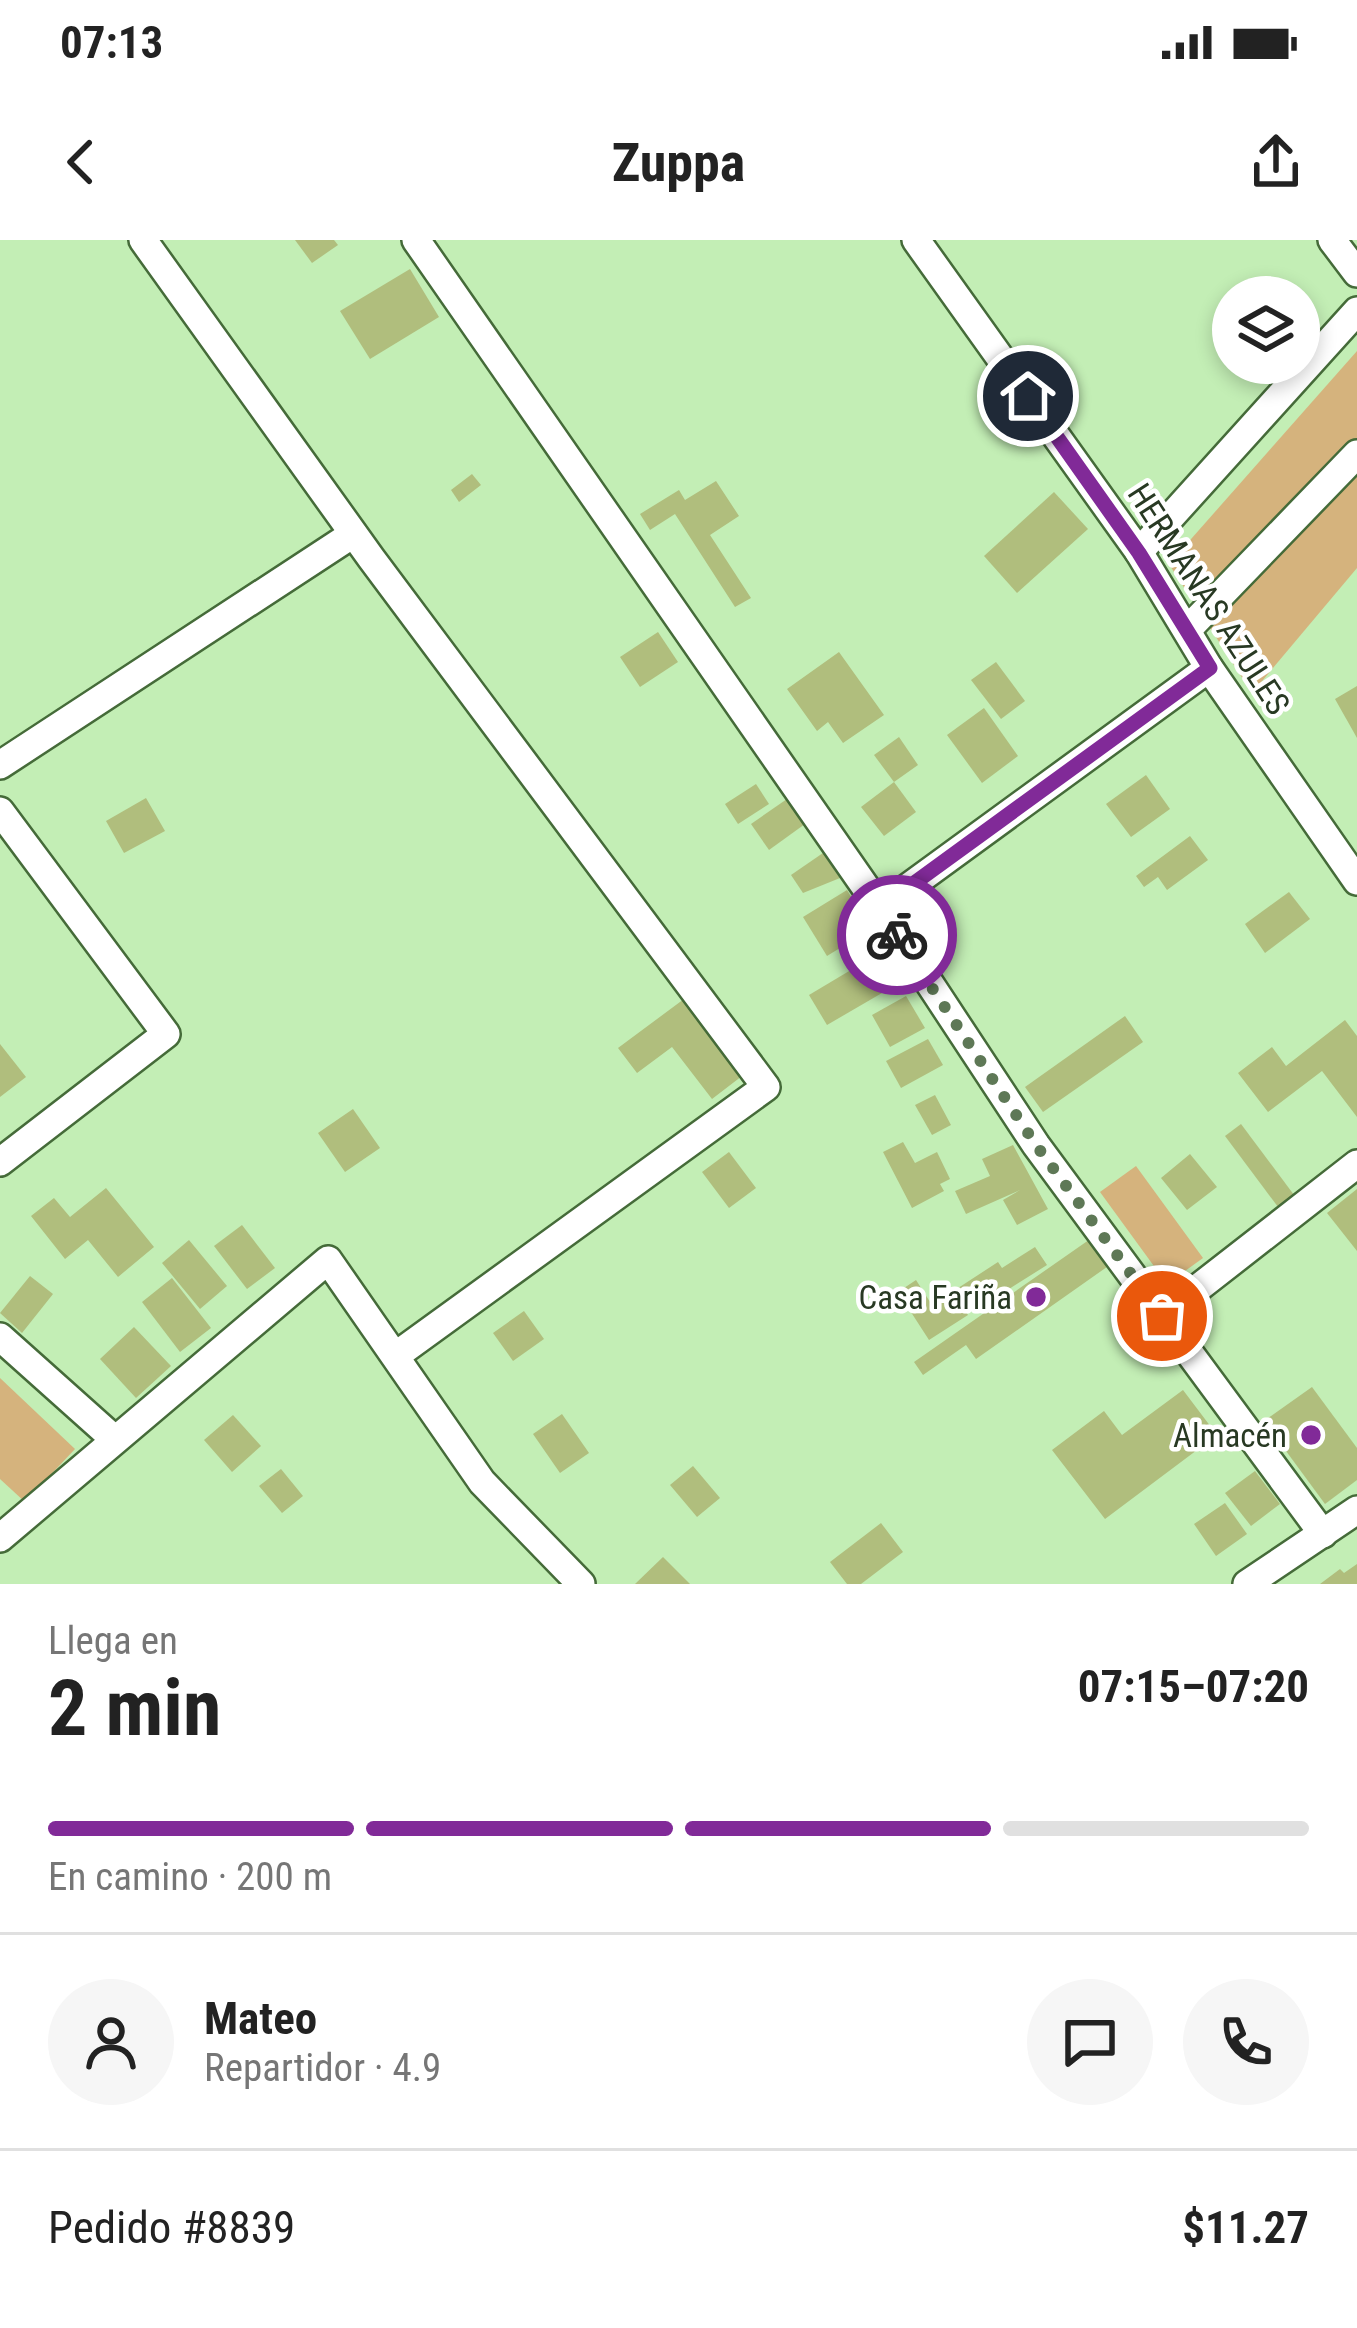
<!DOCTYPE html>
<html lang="es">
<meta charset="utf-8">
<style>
:root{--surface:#fff;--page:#f6f6f6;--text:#222;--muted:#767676;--line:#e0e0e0;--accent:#812a98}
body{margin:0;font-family:"Roboto Condensed",sans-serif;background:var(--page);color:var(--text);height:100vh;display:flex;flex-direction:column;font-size:45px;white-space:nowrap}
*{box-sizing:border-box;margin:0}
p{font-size:39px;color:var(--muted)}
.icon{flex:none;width:66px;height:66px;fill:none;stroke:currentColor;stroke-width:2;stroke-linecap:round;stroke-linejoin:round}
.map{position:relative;height:1344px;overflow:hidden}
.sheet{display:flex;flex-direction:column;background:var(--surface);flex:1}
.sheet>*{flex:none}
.fabs{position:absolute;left:1212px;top:36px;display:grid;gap:24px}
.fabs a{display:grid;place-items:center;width:108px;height:108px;border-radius:50%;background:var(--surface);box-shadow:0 6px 18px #0003;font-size:60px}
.pin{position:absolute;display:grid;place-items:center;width:102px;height:102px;color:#fff;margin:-51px;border:6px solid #fff;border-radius:50%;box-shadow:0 3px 12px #0007}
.courier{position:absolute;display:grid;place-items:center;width:120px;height:120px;margin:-60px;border:9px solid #812a98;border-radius:50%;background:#fff;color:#222;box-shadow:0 3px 15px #0007}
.head em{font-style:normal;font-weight:700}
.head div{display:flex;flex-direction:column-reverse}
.head{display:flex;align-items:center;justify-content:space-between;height:204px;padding:0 48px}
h1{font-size:78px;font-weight:700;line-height:90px}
.bar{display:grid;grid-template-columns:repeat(4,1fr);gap:18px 12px;align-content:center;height:144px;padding:0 48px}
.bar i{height:15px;border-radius:9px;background:var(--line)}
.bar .current{background:var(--accent)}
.bar p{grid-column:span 4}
.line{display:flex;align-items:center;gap:30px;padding:0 48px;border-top:3px solid var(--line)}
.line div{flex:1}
.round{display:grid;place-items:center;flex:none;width:126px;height:126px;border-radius:63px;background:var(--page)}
.status{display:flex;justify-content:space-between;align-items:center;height:84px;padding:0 60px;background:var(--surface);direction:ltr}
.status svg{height:33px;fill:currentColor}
header{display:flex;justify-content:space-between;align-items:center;height:156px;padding:0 48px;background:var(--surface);font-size:54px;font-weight:700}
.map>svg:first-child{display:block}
.green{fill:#d5b37d}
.building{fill:#b0be7d}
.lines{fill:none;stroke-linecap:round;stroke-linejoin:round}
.minor-casing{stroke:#456b39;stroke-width:32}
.minor{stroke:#fff;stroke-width:27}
.done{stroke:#5e7856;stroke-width:12;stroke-dasharray:0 21.6}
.route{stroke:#812a98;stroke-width:15}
.poi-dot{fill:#812a98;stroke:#fff;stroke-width:4.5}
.labels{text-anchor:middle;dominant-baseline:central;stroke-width:9;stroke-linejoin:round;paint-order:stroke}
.street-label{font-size:33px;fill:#283923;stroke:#fff}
.poi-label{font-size:33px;fill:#283923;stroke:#fff;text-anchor:end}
</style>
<div class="status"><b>07:13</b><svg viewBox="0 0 49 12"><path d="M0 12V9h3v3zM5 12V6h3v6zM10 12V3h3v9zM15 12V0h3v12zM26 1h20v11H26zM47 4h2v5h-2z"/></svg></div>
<header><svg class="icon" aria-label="back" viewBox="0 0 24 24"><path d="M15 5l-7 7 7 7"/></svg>Zuppa<svg class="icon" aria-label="share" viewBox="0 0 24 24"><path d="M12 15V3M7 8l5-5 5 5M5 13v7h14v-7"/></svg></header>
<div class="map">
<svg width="1357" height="1344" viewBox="0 0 1357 1344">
<rect width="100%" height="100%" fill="#c3eeb5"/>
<!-- green -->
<g class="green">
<polygon points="1357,111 1357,328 1252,453 1169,324"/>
<polygon points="1136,926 1203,1018 1167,1044 1100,952"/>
<polygon points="0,1138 75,1209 25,1262 0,1239"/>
</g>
<!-- building -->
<g class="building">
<polygon points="295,0 334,0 338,5 312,23"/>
<polygon points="410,29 439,77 370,119 340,71"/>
<polygon points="472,234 481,245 459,262 451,250"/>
<polygon points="716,241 739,276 710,295 751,358 735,367 675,274 650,290 640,274 679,250 685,260"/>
<polygon points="1054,252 1088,289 1017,353 984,316"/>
<polygon points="658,392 678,422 640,447 620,417"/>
<polygon points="839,412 884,475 843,503 828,482 817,491 787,449"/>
<polygon points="996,422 1025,461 1001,479 971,440"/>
<polygon points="1357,446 1357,498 1335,459"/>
<polygon points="984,468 1018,516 982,543 947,495"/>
<polygon points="899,497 918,525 894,542 874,515"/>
<polygon points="1146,535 1170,569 1131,597 1106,564"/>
<polygon points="894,542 916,572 884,596 861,567"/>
<polygon points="756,544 769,564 738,584 725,564"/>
<polygon points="146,558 165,591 124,613 106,581"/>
<polygon points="787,559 805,584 769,610 751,584"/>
<polygon points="1190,596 1208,620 1167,650 1158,637 1144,647 1136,636"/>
<polygon points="823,613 840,638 803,653 791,635"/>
<polygon points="847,650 871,689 827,716 803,677"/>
<polygon points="1289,652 1310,679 1265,713 1245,684"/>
<polygon points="876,715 894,746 827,785 809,755"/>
<polygon points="906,756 925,788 890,807 872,775"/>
<polygon points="684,759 742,836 712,859 672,807 637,833 618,808"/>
<polygon points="1125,776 1143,802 1043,872 1025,847"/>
<polygon points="1345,780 1357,796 1357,877 1322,831 1268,872 1238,833 1272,807 1286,826"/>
<polygon points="928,799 943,825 901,848 886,821"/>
<polygon points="0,804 26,837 0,857"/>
<polygon points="935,855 951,885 932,895 915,865"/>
<polygon points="353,869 380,908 345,932 318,893"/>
<polygon points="1241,884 1300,963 1284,975 1225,896"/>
<polygon points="903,902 915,923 937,912 950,939 940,944 944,951 912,968 883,912"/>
<polygon points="1013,905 1048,969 1017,985 1003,960 1020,950 966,974 955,951 990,936 982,919"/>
<polygon points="729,912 756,948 729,968 702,932"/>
<polygon points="1190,914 1217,947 1187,970 1161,938"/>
<polygon points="106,948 154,1007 118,1037 88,1000 65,1019 31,976 54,958 70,977"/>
<polygon points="1357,949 1357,1011 1327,973"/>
<polygon points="242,985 275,1028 247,1049 214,1006"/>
<polygon points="1096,995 1114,1022 976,1119 966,1105 923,1135 914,1122"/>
<polygon points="189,1000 227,1046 200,1069 162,1023"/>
<polygon points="1035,1007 1047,1025 979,1068 973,1060 963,1067 968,1075 929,1100 898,1052 916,1040 932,1065 998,1022 1002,1028"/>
<polygon points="30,1036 53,1054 22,1093 0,1073"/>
<polygon points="172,1038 211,1088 180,1112 142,1062"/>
<polygon points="524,1071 544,1099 513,1121 493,1093"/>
<polygon points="134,1087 171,1126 136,1158 100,1119"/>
<polygon points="1312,1147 1357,1208 1357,1240 1325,1264 1264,1181"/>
<polygon points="1183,1150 1217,1195 1105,1279 1052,1210 1104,1171 1122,1195"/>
<polygon points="562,1174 589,1213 560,1233 533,1194"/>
<polygon points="233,1175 261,1206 232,1232 204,1200"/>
<polygon points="693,1226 720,1258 697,1277 670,1245"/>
<polygon points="281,1229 303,1256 282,1273 259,1246"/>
<polygon points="1255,1231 1280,1264 1251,1286 1225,1253"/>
<polygon points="1225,1263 1247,1294 1216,1316 1194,1284"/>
<polygon points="881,1283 903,1312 861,1344 847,1344 830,1322"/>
<polygon points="663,1317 690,1344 635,1344"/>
<polygon points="1357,1324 1357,1344 1320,1344 1340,1329 1344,1333"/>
</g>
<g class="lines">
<defs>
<g id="minor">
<polyline points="143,0 371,318 766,847 398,1114"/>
<polyline points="416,0 880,668 1036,905 1323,1294"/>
<polyline points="916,0 1139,312 1209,428 1357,641"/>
<polyline points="1332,0 1357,33"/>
<polyline points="1139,312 1357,71"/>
<polyline points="1187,390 1357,214"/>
<polyline points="0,525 353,294"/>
<polyline points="0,571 166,794 0,922"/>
<polyline points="880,668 1209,428"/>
<polyline points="1162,1076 1357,924"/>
<polyline points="0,1097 113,1198"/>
<polyline points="0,1298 328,1020 482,1242 581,1344"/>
<polyline points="1247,1344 1357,1270"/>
</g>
</defs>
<!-- minor casing -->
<use href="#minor" class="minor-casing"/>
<!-- minor -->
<use href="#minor" class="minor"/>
</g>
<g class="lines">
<!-- done -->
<polyline class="done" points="897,695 1036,905 1162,1076"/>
<!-- route -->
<polyline class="route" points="897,695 880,668 1210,428 1139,313 1028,156"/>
</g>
<!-- markers -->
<g class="poi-dot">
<circle cx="1036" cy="1057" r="12"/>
<circle cx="1311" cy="1195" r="12"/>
</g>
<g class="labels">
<!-- street labels -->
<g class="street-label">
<text transform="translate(1209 359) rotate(57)">HERMANAS AZULES</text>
</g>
<!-- poi labels -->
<g class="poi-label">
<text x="1012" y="1057">Casa Fariña</text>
<text x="1287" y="1195">Almacén</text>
</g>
</g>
</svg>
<div class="fabs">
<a><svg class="icon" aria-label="layers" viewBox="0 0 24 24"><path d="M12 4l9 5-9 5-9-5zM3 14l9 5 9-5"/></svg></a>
</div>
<div class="pin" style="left:1162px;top:1076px;background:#ea580c"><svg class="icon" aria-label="bag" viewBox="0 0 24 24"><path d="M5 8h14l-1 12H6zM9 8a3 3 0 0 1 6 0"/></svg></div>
<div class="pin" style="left:1028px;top:156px;background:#1f2937"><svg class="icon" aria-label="home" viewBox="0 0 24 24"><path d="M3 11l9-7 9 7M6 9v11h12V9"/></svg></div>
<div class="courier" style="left:897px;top:695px"><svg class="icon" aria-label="bike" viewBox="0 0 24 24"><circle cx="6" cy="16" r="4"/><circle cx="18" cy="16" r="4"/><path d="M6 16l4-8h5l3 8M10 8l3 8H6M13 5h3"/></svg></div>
</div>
<section class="sheet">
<div class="head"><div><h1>2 min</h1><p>Llega en</p></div><em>07:15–07:20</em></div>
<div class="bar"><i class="current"></i><i class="current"></i><i class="current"></i><i></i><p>En camino · 200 m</p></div>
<div class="line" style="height:216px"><a class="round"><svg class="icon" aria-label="person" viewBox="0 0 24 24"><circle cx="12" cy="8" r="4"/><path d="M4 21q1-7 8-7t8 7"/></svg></a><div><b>Mateo</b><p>Repartidor · 4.9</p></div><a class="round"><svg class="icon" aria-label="chat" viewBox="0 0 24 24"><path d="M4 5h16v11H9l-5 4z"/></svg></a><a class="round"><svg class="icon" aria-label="phone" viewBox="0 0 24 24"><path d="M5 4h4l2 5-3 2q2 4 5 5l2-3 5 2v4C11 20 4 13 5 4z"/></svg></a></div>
<div class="line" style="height:156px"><div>Pedido #8839</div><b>$11.27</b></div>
</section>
